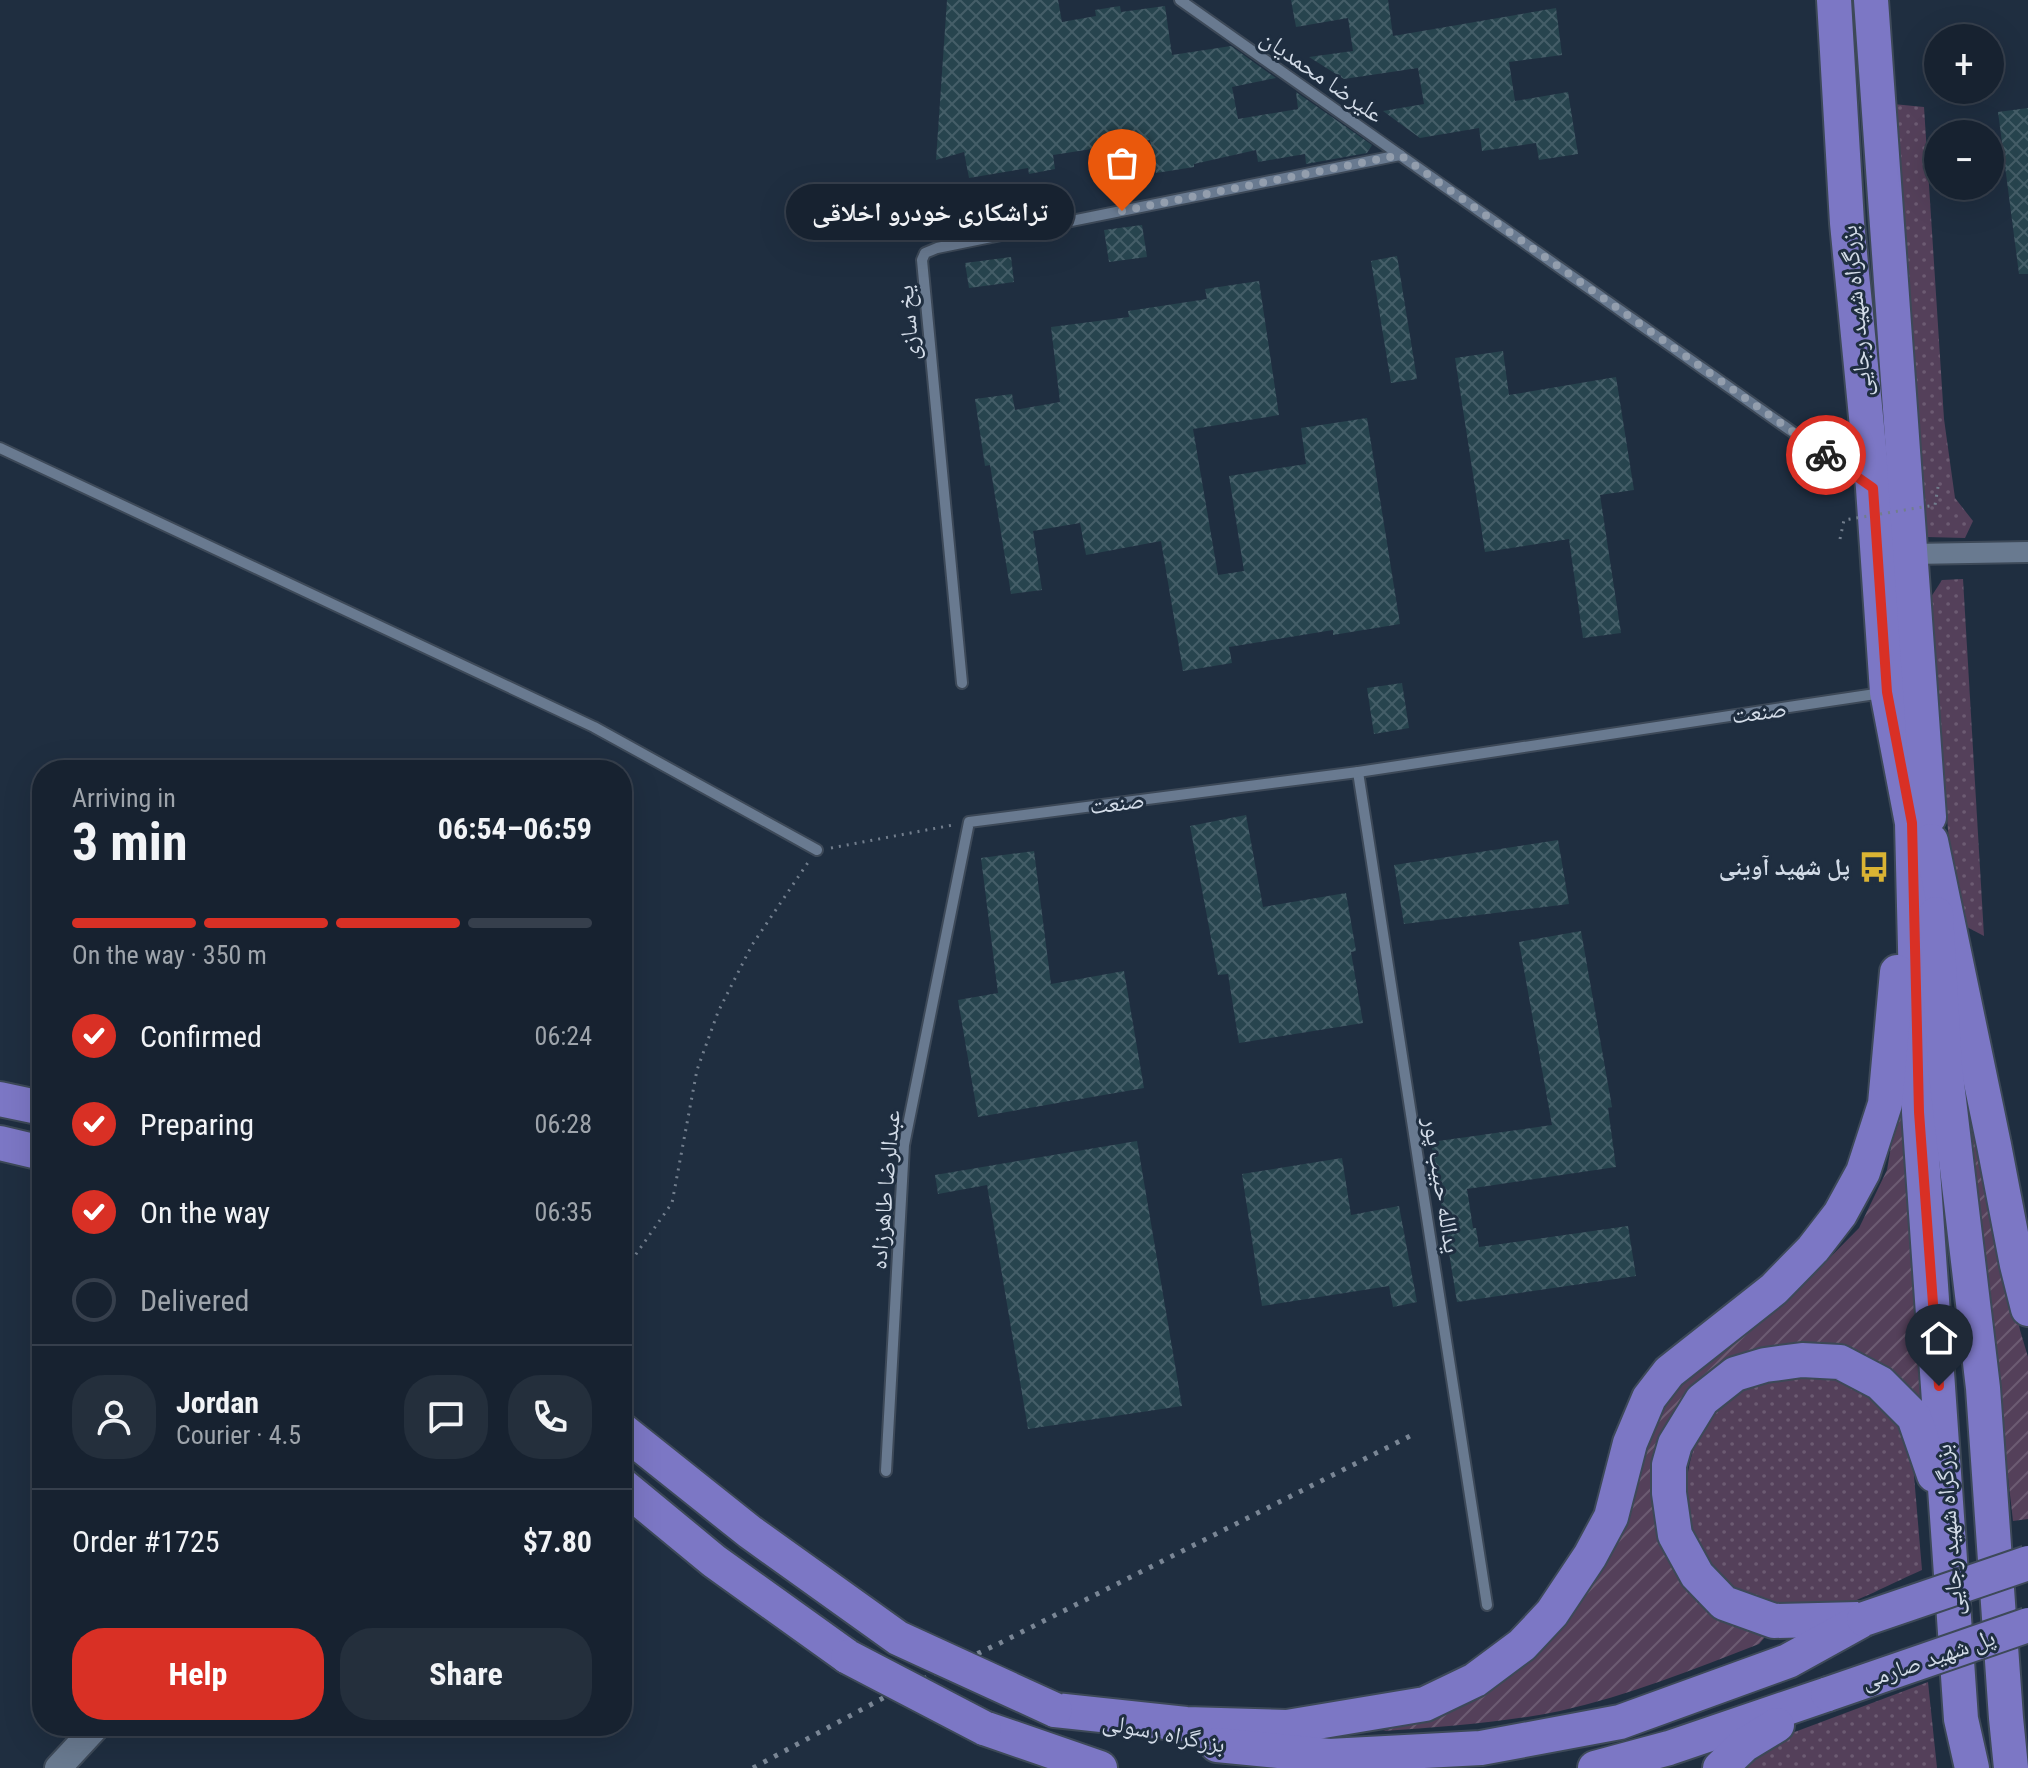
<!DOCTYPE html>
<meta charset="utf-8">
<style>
:root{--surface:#172230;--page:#242f3c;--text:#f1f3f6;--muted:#9ea4ab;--line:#363f4c;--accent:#d93025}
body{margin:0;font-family:"Roboto Condensed","Noto Naskh Arabic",sans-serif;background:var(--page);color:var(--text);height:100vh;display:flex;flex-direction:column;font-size:30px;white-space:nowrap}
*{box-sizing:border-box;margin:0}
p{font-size:26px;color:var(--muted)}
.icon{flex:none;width:44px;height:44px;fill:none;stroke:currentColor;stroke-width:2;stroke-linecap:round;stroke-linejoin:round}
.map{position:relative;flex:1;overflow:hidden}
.details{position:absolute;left:32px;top:760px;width:600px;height:976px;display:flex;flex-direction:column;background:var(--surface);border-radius:32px;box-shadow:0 8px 32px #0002,0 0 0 2px var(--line)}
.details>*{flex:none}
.buttons{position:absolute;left:1924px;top:24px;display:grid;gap:16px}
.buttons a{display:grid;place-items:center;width:80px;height:80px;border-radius:50%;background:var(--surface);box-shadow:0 8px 32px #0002,0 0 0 2px var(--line);font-size:40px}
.pin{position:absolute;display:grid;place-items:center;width:68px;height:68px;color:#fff;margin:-82px -34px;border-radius:50% 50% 50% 0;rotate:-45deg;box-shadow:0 0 8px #0007}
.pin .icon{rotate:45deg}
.courier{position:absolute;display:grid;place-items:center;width:80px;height:80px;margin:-40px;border:6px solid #d93025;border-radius:50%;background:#fff;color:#222;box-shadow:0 2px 10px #0007}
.bubble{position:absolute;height:56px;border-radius:28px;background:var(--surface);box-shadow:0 8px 32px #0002,0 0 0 2px var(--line);font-size:26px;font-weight:700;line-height:56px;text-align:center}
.summary em{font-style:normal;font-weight:700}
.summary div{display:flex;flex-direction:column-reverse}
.summary{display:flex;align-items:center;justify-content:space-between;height:136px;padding:0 40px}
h1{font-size:52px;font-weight:700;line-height:60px}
.bar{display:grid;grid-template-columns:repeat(4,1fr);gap:12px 8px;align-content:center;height:96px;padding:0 40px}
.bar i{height:10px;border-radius:6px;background:var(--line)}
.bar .current{background:var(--accent)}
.bar p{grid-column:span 4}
.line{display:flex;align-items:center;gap:20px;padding:0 40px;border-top:2px solid var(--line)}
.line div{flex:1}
.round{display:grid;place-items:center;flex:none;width:84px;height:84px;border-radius:32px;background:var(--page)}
ol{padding:0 40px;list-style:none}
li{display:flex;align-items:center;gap:24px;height:88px}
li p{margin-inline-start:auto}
li .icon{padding:8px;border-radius:50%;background:var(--accent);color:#fff;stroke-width:4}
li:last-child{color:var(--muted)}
li i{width:44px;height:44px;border:4px solid var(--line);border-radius:50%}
.primary-button{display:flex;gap:16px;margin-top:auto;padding:16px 40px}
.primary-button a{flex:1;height:92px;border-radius:32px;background:var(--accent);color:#fff;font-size:32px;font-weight:700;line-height:92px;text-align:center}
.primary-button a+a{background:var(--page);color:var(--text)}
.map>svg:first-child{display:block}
.grass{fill:url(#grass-dots)}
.garden{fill:url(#garden-furrows)}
.building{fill:url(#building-cross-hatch)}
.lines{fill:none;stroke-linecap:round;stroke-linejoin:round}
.service-casing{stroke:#3d4958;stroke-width:14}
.minor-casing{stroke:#3d4958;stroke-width:24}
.tertiary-casing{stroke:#3d4958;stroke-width:30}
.trunk-casing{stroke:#3d4958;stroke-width:38}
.path{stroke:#727e8d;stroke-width:3;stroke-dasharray:2 6;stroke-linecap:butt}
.service{stroke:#697a90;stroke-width:10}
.minor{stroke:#697a90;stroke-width:20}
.tertiary{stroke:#697a90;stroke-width:26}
.trunk{stroke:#7c77c5;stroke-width:34}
.rail{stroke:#7a8695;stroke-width:5;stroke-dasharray:4 8;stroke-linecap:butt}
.trunk-bridge-casing{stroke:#3d4958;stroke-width:38;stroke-linecap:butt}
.path-bridge{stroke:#727e8d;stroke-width:3;stroke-dasharray:2 6;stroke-linecap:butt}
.trunk-bridge{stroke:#7c77c5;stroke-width:34}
.done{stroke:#939ead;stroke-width:8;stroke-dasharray:0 14.4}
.route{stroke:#d93025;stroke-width:10}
.labels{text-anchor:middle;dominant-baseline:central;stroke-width:6;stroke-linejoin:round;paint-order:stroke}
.street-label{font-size:24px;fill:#d2dbe7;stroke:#1f2e40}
.poi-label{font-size:24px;font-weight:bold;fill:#d2dbe7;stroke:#1f2e40;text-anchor:end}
</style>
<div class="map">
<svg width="2028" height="1768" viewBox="0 0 2028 1768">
<defs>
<pattern id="grass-dots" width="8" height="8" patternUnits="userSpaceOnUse" patternTransform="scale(2)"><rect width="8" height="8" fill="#54405a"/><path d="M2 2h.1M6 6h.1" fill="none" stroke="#6c5b72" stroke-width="1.8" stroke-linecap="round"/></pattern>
<pattern id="garden-furrows" width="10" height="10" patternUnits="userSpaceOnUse" patternTransform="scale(2)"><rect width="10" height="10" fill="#54405a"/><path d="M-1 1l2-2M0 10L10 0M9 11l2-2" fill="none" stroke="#6c5b72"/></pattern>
<pattern id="building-cross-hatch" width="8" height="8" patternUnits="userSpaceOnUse" patternTransform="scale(2)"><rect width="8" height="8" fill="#27444e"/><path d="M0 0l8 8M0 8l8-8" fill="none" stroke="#455e68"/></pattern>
</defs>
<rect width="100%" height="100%" fill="#1f2e40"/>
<!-- grass -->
<g class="grass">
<polygon points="1893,104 1924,107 1944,419 1955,498 1973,521 1965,538 1927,537 1919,486"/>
<polygon points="1963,579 1984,936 1963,925 1954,897 1931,639 1929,600 1942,580"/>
<path d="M 1812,1372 L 1846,1383 L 1877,1399 L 1900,1421 L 1911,1440 L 1922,1570 C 1901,1579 1845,1608 1827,1610 C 1801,1612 1753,1608 1733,1591 C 1718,1579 1700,1557 1693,1538 C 1677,1487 1690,1421 1737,1391 C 1760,1376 1785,1374 1812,1372 Z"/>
<polygon points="1928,1682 1937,1768 1737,1768 1773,1740"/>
</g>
<!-- garden -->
<g class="garden">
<polygon points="1954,1003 2020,1330 2028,1357 2028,1519 2013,1521"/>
<path d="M 1906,1058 L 1934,1420 L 1904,1381 L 1861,1357 L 1810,1342 L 1745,1353 L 1655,1462 L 1655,1519 L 1676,1573 L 1708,1608 L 1765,1637 L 1759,1644 C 1694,1669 1628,1696 1560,1711 C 1501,1723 1443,1727 1383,1731 L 1456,1706 L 1502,1672 L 1656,1420 L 1673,1388 L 1707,1359 L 1788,1300 L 1859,1228 L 1887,1170 Z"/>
</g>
<!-- building -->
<g class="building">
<polygon points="947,0 1058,0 1062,22 1096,16 1095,10 1120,6 1121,12 1165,6 1172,55 1231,46 1276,78 1232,87 1238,119 1298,109 1296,92 1372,145 1367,153 1306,164 1305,154 1258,162 1256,150 1194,164 1194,167 1156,173 1150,140 1053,155 1055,169 1029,174 1028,168 969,178 964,152 936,160"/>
<polygon points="1291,0 1388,0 1393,36 1556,8 1562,55 1509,62 1515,101 1568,92 1578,154 1539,160 1536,143 1482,151 1479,128 1420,138 1383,111 1424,104 1418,68 1344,79 1309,57 1353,51 1348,18 1296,27"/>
<polygon points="2028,108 2028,274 2019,274 1998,112"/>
<polygon points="1142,225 1147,257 1109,262 1104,230"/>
<polygon points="1397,256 1417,379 1391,383 1371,261"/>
<polygon points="1011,257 1014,282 969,288 965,263"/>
<polygon points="1259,281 1279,415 1193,429 1218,575 1244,571 1229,476 1306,464 1301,428 1367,418 1400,624 1333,635 1333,630 1229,647 1232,663 1183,671 1161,541 1086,555 1080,523 1033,531 1042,590 1011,594 990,465 985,466 975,399 1012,394 1015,410 1060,402 1051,327 1129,317 1128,311 1207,299 1205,289"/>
<polygon points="1503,351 1509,395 1616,377 1634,490 1600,495 1621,633 1583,638 1569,539 1485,552 1455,358"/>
<polygon points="1402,683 1409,728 1374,734 1367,688"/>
<polygon points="1246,815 1263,907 1346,893 1356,951 1351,952 1363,1023 1239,1043 1228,974 1218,975 1190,826"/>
<polygon points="1558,840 1569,904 1404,924 1394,865"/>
<polygon points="1034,851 1051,984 1124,971 1144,1088 978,1117 958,1000 998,993 981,858"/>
<polygon points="1581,931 1612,1107 1608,1108 1616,1167 1467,1189 1473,1228 1476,1228 1479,1247 1628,1226 1636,1276 1457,1302 1431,1142 1552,1125 1519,942"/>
<polygon points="1137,1141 1182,1406 1028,1429 987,1185 938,1194 935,1175"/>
<polygon points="1342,1158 1351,1215 1399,1206 1417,1302 1393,1307 1389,1286 1262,1306 1242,1174"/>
</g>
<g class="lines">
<defs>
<g id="service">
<polyline points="1180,0 1865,483"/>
<polyline points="0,448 594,727 817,850"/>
<polyline points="962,683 922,260 925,253 937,248 1400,155"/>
<polyline points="1358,772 1487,1605"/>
<polyline points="886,1471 904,1145 969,822 1358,772 1882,693"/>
</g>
<polyline id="minor" points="1912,554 2028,552"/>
<polyline id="tertiary" points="58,1768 97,1726"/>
<g id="trunk">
<polyline points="1834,0 1847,223 1873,488 1887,692 1912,823 1919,1112 1961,1719 1972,1768"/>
<polyline points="1871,0 1929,817"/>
<polyline points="1931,841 1994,1145 2017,1265 2028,1309"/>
<polyline points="1936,914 1945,1066 1983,1388 2006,1718 2011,1768"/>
<polyline points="0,1099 42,1108"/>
<polyline points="0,1143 42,1153"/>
<polyline points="622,1485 714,1561 848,1657"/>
<polyline points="1859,1619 1774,1621 1724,1603 1697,1575 1675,1535 1669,1493 1669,1465 1675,1444 1702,1400 1735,1374 1765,1365 1802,1360 1840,1362 1880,1383 1914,1417 1934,1475"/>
<polyline points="1055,1710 1186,1724 1287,1727 1425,1704 1475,1680 1522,1645 1552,1613 1590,1556 1611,1517 1630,1443 1649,1398 1669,1372 1774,1289 1813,1249 1840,1214 1863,1172 1885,1104 1897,972"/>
<polyline points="984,1728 1100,1768"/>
<polyline points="1217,1745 1329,1756 1481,1748 1620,1722 1788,1661 1864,1619"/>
<polyline points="1595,1768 1669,1748 1828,1694"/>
<polyline points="1720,1768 1744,1745 1777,1725"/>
</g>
</defs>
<!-- service casing -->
<use href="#service" class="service-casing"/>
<!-- minor casing -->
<use href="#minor" class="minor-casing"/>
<!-- tertiary casing -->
<use href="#tertiary" class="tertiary-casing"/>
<!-- trunk casing -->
<use href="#trunk" class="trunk-casing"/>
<!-- path -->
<g class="path">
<polyline points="831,848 953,825"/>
<polyline points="622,1274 672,1203 697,1070 718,1012 752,945 809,861"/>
</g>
<!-- service -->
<use href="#service" class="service"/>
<!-- minor -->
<use href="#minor" class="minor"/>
<!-- tertiary -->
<use href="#tertiary" class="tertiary"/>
<!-- trunk -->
<use href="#trunk" class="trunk"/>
<!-- rail -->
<polyline class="rail" points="753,1768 885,1697 998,1644 1414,1434"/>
<defs>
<g id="trunk-bridge">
<polyline points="622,1430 750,1532 898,1638 1055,1710"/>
<polyline points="1864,1619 2028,1563"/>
<polyline points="848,1657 984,1728"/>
<polyline points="1828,1694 2028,1625"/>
</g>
</defs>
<!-- trunk-bridge casing -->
<use href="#trunk-bridge" class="trunk-bridge-casing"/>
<!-- path-bridge -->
<polyline class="path-bridge" points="1840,539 1844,520 1935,505 1939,481"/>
<!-- trunk-bridge -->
<use href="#trunk-bridge" class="trunk-bridge"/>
</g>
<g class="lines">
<!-- done -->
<polyline class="done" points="1122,211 1400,155 1826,455"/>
<!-- route -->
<polyline class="route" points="1826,455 1873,488 1887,692 1912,823 1919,1112 1939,1386"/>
</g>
<!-- icons -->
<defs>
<symbol id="bus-bare" viewBox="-9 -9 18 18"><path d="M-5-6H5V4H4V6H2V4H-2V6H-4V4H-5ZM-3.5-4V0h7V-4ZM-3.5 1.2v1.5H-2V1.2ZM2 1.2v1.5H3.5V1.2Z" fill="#dab333" stroke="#1f2e40" stroke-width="2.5" paint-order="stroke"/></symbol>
</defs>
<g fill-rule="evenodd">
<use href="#bus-bare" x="1852" y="845" width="44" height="44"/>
</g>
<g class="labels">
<!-- street labels -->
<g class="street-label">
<text transform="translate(1322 76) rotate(35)">علیرضا محمدیان</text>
<text transform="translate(1856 311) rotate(-95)">بزرگراه شهید رجایی</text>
<text transform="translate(908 323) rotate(-95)">یخ سازی</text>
<text transform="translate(1759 712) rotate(-8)">صنعت</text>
<text transform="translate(1117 803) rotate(-7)">صنعت</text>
<text transform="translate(1442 1185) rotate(81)">یدالله حبیب پور</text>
<text transform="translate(885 1190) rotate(-85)">عبدالرضا طاهرزاده</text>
<text transform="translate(1949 1530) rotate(-94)">بزرگراه شهید رجایی</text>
<text transform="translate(1928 1659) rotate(-19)">پل شهید صارمی</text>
<text transform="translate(1164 1733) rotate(11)">بزرگراه رسولی</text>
</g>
<!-- poi labels -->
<g class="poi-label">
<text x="1850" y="867">پل شهید آوینی</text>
</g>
</g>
</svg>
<div class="buttons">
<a>+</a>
<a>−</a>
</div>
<div class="pin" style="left:1122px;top:211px;background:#ea580c"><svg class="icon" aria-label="bag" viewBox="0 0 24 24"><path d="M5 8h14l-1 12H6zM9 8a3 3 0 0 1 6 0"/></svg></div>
<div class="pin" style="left:1939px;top:1386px;background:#1f2937"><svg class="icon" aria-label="home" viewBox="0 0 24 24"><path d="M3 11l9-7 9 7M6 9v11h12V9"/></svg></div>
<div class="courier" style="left:1826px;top:455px"><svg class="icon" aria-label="bike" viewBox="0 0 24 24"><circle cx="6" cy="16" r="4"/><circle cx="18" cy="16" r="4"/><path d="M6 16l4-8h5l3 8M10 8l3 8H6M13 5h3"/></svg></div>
<div class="bubble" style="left:786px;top:184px;width:288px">تراشکاری خودرو اخلاقی</div>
<section class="details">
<div class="summary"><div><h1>3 min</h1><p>Arriving in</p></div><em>06:54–06:59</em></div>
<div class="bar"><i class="current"></i><i class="current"></i><i class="current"></i><i></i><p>On the way · 350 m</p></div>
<ol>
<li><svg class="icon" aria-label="check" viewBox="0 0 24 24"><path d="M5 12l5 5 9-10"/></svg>Confirmed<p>06:24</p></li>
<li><svg class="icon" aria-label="check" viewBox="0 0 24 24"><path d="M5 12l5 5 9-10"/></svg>Preparing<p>06:28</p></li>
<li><svg class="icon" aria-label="check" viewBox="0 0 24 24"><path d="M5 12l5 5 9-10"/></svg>On the way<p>06:35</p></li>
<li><i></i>Delivered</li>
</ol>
<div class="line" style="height:144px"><a class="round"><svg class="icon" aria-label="person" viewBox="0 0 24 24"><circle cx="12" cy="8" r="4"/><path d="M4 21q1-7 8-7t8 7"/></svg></a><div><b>Jordan</b><p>Courier · 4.5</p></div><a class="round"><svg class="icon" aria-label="chat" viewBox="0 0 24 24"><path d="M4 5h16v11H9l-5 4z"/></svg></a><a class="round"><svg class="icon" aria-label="phone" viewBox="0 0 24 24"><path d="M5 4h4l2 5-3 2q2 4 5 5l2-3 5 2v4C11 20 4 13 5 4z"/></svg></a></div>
<div class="line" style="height:104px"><div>Order #1725</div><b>$7.80</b></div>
<div class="primary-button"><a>Help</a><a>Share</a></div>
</section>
</div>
